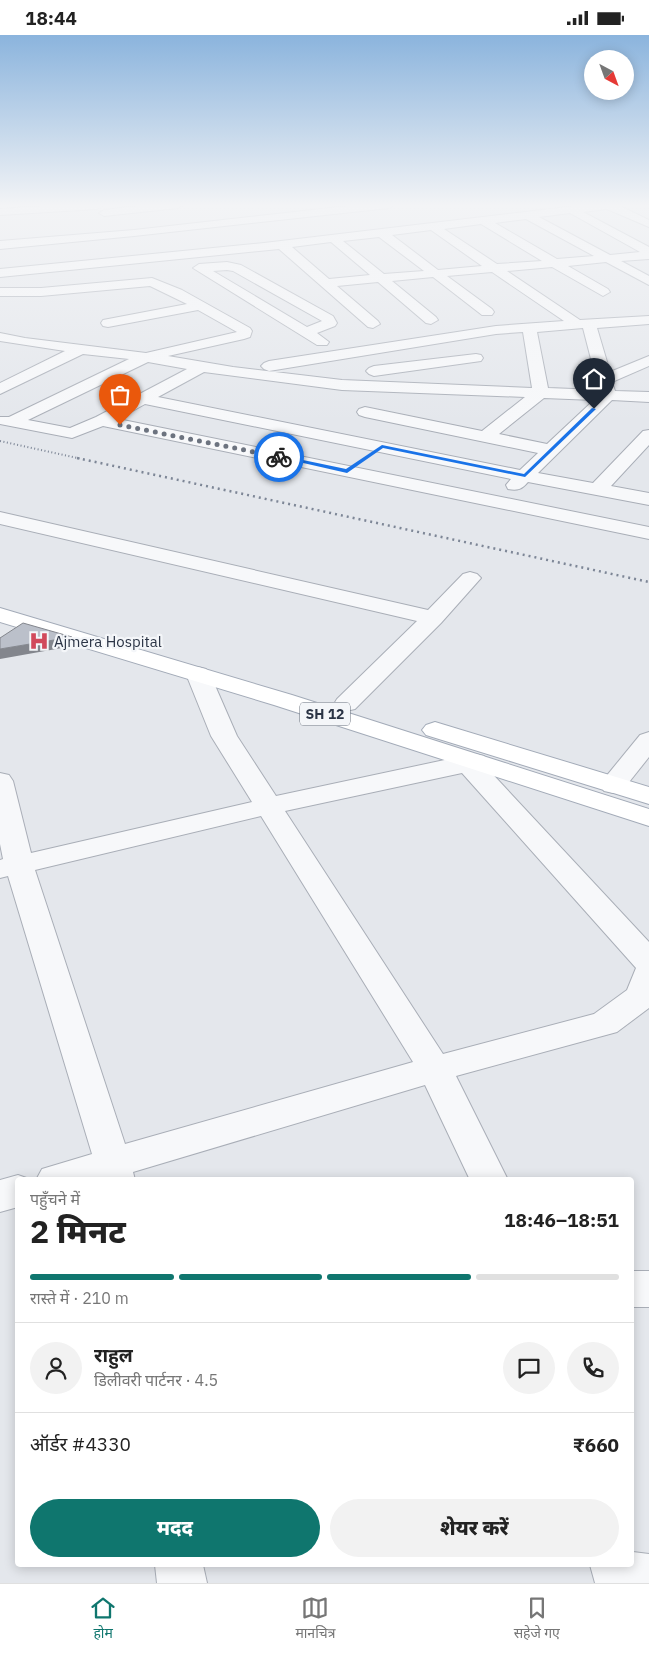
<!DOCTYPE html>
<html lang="hi">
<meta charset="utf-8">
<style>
:root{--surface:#fff;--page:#f2f2f2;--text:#222;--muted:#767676;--line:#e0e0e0;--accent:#0f766e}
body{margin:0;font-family:"IBM Plex Sans","Noto Sans Devanagari",sans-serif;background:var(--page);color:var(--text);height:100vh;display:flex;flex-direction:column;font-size:19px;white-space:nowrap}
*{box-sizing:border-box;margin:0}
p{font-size:16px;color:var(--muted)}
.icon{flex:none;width:28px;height:28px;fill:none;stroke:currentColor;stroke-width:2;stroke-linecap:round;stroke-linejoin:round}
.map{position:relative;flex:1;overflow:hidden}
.sheet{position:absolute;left:15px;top:1142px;width:619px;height:390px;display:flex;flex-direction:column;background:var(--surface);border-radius:5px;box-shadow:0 2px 12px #0003}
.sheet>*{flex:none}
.needle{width:32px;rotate:139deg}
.fabs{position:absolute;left:584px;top:15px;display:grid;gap:10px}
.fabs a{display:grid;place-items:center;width:50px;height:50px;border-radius:50%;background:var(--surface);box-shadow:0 2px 12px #0003;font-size:25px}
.pin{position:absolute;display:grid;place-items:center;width:42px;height:42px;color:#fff;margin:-51px -21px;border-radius:50% 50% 50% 0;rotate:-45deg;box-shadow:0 0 5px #0007}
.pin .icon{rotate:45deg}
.courier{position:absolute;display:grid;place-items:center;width:50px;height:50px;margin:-25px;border:4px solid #1a73e8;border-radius:50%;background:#fff;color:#222;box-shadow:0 1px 6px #0007}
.headline em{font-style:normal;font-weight:800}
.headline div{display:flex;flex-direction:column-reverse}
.headline{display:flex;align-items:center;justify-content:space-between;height:85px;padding:0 15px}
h1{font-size:32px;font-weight:800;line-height:38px}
.bar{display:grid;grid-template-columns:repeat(4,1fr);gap:8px 5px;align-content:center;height:60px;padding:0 15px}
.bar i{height:6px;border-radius:4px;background:var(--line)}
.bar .selected{background:var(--accent)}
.bar p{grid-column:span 4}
.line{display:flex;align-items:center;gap:12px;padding:0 15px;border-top:1px solid var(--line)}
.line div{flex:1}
.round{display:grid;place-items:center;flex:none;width:52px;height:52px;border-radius:26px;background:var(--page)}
.button{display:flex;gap:10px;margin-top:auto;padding:10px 15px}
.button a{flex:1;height:58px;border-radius:30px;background:var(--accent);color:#fff;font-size:20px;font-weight:800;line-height:58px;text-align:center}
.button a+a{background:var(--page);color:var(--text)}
.status{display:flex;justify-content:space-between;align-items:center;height:35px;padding:0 25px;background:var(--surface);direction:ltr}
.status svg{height:14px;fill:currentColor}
.tab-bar{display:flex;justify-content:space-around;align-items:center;height:70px;border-top:1px solid var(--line);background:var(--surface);font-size:14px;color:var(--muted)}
.tab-bar a{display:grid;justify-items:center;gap:2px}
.tab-bar .selected{color:var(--accent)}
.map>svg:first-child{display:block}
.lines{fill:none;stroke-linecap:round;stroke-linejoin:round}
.minor-casing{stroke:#a9aeb7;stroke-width:2}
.major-casing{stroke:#a3abb8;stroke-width:2}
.minor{fill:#f7f8fa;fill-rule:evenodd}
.major{fill:#fff;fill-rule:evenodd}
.rail-far1{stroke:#7d8696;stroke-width:2;stroke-dasharray:1 2.5;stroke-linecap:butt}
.rail{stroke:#7d8696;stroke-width:2.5;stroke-dasharray:2 4;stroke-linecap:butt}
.shaded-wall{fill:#83868d}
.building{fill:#bbc0ca;stroke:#83868d}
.route{fill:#1a73e8}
.done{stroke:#6c737f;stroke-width:5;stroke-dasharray:0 9}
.labels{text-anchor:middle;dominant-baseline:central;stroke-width:4.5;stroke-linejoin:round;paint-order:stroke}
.shield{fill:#f4f6f9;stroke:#676e7b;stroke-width:1}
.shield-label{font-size:14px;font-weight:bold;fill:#2b3445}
.poi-label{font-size:15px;fill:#2b3445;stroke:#f4f6f9;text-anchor:start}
</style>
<div class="status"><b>18:44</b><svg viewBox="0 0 49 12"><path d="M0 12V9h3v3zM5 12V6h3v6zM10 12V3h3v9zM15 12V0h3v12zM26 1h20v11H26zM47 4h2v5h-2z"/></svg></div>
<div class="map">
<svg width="649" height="1548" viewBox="0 0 649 1548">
<rect width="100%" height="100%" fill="#e4e7ec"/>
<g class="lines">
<defs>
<g id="minor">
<polygon points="57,170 102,171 97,174 0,180 0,174"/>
<polygon points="146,170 183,170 178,173 104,181 99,178 104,175"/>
<polygon points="357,170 394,170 389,173 134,201 0,214 0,206 134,195"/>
<path d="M 584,170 L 618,170 L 649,185 L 649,192 L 607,174 L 583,177 L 649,212 L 649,224 L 621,226 L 649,241 L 649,250 L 606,227 L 568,231 L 608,254 L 610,257 L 603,261 L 552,232 L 507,236 L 580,285 L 649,281 L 649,289 L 597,293 L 610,337 L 649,321 L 649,331 L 612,347 L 615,356 L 649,357 L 649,367 L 612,365 L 538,438 L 593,448 L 643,396 L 649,395 L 649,410 L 611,451 L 649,458 L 649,470 L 528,447 C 522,454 518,456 508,454 L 506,450 L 511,444 L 145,369 L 118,384 L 649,492 L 649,504 L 103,391 L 72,403 L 0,389 L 0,382 L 9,382 L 129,324 L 83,319 L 0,359 L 0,348 L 65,316 L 0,306 L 0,298 L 25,303 L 146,318 L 237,297 L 198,275 L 108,292 L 103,291 L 101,288 L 103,285 L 187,269 L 150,251 L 41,261 L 0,261 L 0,253 L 41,253 L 152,243 L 182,255 L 250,293 L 252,296 L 250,302 L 244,304 L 168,321 L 233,332 L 342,345 L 532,353 L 523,297 L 496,299 L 269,336 L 264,334 L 261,331 L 264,328 L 269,326 L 496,291 L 564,286 L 492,237 L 447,241 L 492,274 L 494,277 L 492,280 L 482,280 L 433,242 L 392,246 L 436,282 L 438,285 L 431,289 L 426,288 L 378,247 L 337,251 L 378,286 L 380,289 L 373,293 L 368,292 L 279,214 L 0,242 L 0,234 L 264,208 ZM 570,178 L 640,217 L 610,220 L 539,182 ZM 526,184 L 594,221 L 557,224 L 495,188 ZM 481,189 L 542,226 L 497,229 L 444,194 ZM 431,195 L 482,231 L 438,235 L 392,200 ZM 379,202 L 424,236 L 384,239 L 343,206 ZM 331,207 L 370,240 L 329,244 L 292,212 ZM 583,293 L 599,355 L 548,353 L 537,297 ZM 148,327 L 187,334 L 96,382 L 70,393 L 28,385 ZM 204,337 L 342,355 L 525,362 L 482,396 L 365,372 L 359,374 L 357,377 L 359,380 L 365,382 L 538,418 L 520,435 L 158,362 ZM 544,363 L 594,365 L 547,409 L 499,399 Z"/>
<path d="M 227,227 L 241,230 L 333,281 L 337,288 L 335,291 L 317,298 L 329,307 L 327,310 L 317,310 L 193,233 L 199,229 ZM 227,235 L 233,236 L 322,286 L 307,292 L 213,236 Z"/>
<polygon points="476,319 481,320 483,323 481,326 374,341 369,339 366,336 369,333 374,331"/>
<polygon points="0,477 428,575 463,539 470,537 477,539 481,543 441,588 355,674 346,676 337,674 334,669 337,664 417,586 0,489"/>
<path d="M 198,632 L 206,634 L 210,639 L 237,701 L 276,761 L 468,720 L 475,719 L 484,721 L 488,727 L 485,731 L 649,907 L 649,973 L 617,997 L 456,1041 L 508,1145 L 470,1145 L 425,1050 L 133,1137 L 135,1145 L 36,1145 L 42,1134 L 92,1119 L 8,841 L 0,843 L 0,825 L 3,824 L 0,809 L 0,738 L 9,740 L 13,746 L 31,818 L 252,767 L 211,701 L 186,639 L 190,634 ZM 462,738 L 636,933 L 627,955 L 594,979 L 443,1019 L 285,776 ZM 261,781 L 413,1027 L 125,1109 L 35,835 Z"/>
<polygon points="649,697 649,722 622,756 613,758 604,756 600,750 604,744 640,700"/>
<polygon points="18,1140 32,1145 18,1145 18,1172 0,1177 0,1145"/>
<rect x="631" y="1236" width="18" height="36"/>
<polygon points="631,1513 633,1517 649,1519 649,1548 595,1548 590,1530 631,1530"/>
<polygon points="155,1530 203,1530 207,1548 157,1548"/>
</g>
<g id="major">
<polygon points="0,573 292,660 649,774 649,791 274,670 0,587"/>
<polygon points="435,687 649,752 649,769 426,700 422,695 426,690"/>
</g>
</defs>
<!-- minor casing -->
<use href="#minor" class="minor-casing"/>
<!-- major casing -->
<use href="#major" class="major-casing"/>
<!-- minor -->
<use href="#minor" class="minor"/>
<!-- major -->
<use href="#major" class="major"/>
<!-- rail-far1 -->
<polyline class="rail-far1" points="0,406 82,424"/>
<!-- rail -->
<polyline class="rail" points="77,423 649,547"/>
</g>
<!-- shaded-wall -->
<polygon class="shaded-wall" points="72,602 73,611 0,624 0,614"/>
<!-- building -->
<polygon class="building" points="23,588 72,602 0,614 0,603"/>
<!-- sky -->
<linearGradient id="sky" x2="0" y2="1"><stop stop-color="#8bb4dd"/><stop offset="0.44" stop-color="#f3f4f6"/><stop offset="1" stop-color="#f3f4f6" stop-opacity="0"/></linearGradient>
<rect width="649" height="387" fill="url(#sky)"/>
<!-- route -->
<polygon class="route" points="592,373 596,374 525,442 383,413 347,438 277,422 279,420 346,434 382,410 524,439"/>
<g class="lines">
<!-- done -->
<polyline class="done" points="120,390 279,422"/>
</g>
<!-- icons -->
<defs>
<symbol id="hospital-bare" viewBox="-9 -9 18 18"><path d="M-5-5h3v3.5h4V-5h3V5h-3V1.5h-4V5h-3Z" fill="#d1495b" stroke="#f4f6f9" stroke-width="2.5" paint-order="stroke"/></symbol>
</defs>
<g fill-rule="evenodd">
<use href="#hospital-bare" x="25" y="592" width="28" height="28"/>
</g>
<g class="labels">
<!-- shield labels -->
<rect class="shield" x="300" y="667.5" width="50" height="23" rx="4"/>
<g class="shield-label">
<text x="325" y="679">SH 12</text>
</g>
<!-- poi labels -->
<g class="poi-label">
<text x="54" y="606">Ajmera Hospital</text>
</g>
</g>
</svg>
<div class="fabs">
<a><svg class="needle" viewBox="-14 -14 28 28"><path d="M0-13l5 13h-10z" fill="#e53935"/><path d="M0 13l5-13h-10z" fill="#767676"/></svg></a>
</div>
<div class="pin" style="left:120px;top:390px;background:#ea580c"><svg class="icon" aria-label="bag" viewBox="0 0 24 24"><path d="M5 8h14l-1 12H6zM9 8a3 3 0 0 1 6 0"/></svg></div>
<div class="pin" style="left:594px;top:374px;background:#1f2937"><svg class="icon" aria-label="home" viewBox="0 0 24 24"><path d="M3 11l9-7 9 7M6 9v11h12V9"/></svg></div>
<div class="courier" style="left:279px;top:422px"><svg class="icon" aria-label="bike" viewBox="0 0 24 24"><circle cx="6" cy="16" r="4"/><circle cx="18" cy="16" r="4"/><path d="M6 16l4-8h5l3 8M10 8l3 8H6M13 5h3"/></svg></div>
<section class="sheet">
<div class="headline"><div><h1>2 मिनट</h1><p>पहुँचने में</p></div><em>18:46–18:51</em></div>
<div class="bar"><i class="selected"></i><i class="selected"></i><i class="selected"></i><i></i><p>रास्ते में · 210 m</p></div>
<div class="line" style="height:90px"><a class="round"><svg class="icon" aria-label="person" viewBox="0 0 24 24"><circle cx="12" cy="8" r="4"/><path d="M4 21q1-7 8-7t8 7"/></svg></a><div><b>राहुल</b><p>डिलीवरी पार्टनर · 4.5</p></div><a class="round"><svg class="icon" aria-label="chat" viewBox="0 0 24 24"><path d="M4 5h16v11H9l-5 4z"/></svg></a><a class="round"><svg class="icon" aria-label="phone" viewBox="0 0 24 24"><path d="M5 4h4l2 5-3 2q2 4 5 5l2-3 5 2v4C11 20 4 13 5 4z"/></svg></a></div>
<div class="line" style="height:65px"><div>ऑर्डर #4330</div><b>₹660</b></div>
<div class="button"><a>मदद</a><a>शेयर करें</a></div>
</section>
</div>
<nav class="tab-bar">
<a class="selected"><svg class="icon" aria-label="home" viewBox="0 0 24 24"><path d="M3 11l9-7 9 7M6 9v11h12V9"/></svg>होम</a>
<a><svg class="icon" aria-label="map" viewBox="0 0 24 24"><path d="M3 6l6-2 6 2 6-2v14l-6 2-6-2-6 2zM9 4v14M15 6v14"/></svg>मानचित्र</a>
<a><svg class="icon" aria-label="saved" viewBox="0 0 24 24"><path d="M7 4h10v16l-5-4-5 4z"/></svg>सहेजे गए</a>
</nav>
